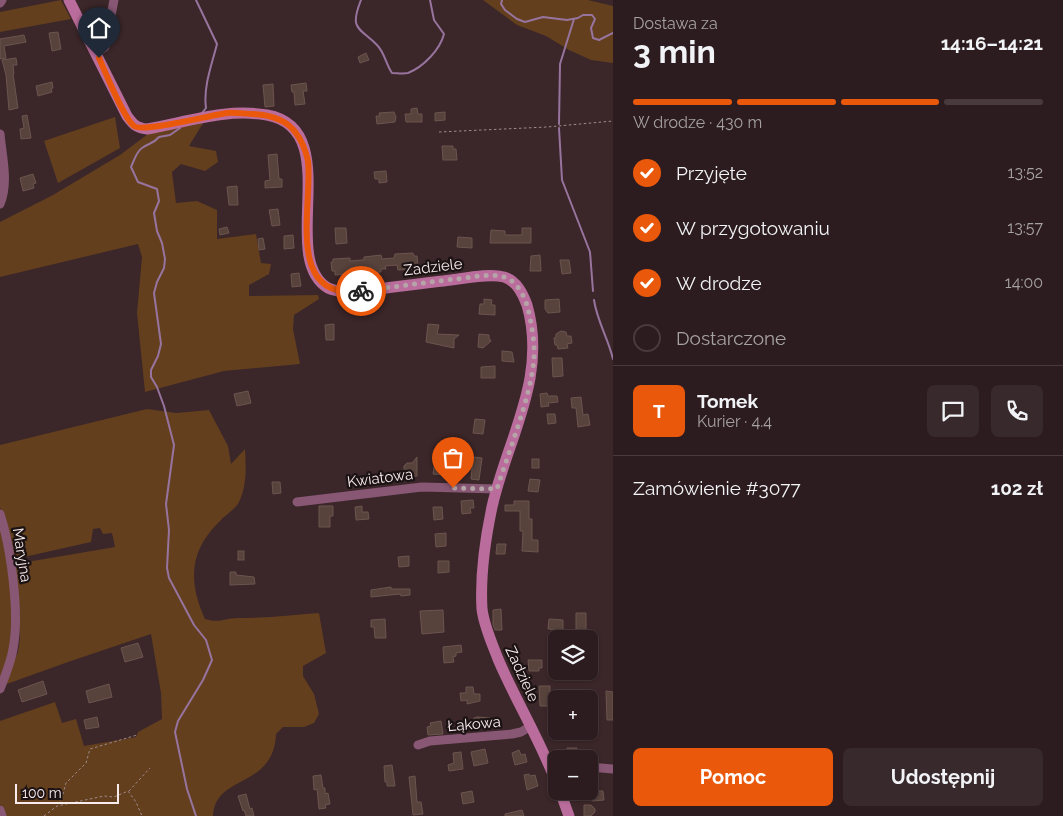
<!DOCTYPE html>
<html lang="pl">
<meta charset="utf-8">
<style>
:root{--surface:#2c1c1f;--page:#38292c;--text:#f1f3f6;--muted:#a6a1a4;--line:#483a3d;--accent:#ea580c}
body{margin:0;font-family:Raleway,sans-serif;background:var(--page);color:var(--text);height:100vh;display:flex;flex-direction:column;font-size:19px;white-space:nowrap}
*{box-sizing:border-box;margin:0}
p{font-size:16px;color:var(--muted)}
.icon{flex:none;width:28px;height:28px;fill:none;stroke:currentColor;stroke-width:2;stroke-linecap:round;stroke-linejoin:round}
.map{position:relative;flex:1;overflow:hidden}
.panel{display:flex;flex-direction:column;background:var(--surface);width:450px}
.panel>*{flex:none}
.fabs{position:absolute;left:548px;top:630px;display:grid;gap:10px}
.fabs a{display:grid;place-items:center;width:50px;height:50px;border-radius:8px;background:var(--surface);box-shadow:0 1px 4px #0004,0 0 0 1px var(--line);font-size:25px}
.scale{position:absolute;left:15px;bottom:12px;width:104px;box-sizing:border-box;padding-left:5px;border:2px solid #f9eaec;border-top:0;font-size:14px;line-height:18px;white-space:nowrap;color:#f9eaec;-webkit-text-stroke:4px #1b1213;paint-order:stroke}
.pin{position:absolute;display:grid;place-items:center;width:42px;height:42px;color:#fff;margin:-51px -21px;border-radius:50% 50% 50% 0;rotate:-45deg;box-shadow:0 0 5px #0007}
.pin .icon{rotate:45deg}
.courier{position:absolute;display:grid;place-items:center;width:50px;height:50px;margin:-25px;border:4px solid #ea580c;border-radius:50%;background:#fff;color:#222;box-shadow:0 1px 6px #0007}
.headline em{font-style:normal;font-weight:700}
.headline div{display:flex;flex-direction:column-reverse}
.headline{display:flex;align-items:center;justify-content:space-between;height:85px;padding:0 20px}
h1{font-size:32px;font-weight:700;line-height:38px}
.bar{display:grid;grid-template-columns:repeat(4,1fr);gap:8px 5px;align-content:center;height:60px;padding:0 20px}
.bar i{height:6px;border-radius:4px;background:var(--line)}
.bar .on{background:var(--accent)}
.bar p{grid-column:span 4}
.line{display:flex;align-items:center;gap:12px;padding:0 20px;border-top:1px solid var(--line)}
.line div{flex:1}
.round{display:grid;place-items:center;flex:none;width:52px;height:52px;border-radius:8px;background:var(--page)}
ol{padding:0 20px;list-style:none}
li{display:flex;align-items:center;gap:15px;height:55px}
li p{margin-inline-start:auto}
li .icon{padding:5px;border-radius:50%;background:var(--accent);color:#fff;stroke-width:4}
li:last-child{color:var(--muted)}
li i{width:28px;height:28px;border:2px solid var(--line);border-radius:50%}
.primary-button{display:flex;gap:10px;margin-top:auto;padding:10px 20px}
.primary-button a{flex:1;height:58px;border-radius:8px;background:var(--accent);color:#fff;font-size:20px;font-weight:700;line-height:58px;text-align:center}
.primary-button a+a{background:var(--page);color:var(--text)}
main{display:flex;flex:1;min-height:0}
.map>svg:first-child{display:block}
.green{fill:#633f1e}
.lines{fill:none;stroke-linecap:round;stroke-linejoin:round}
.stream{stroke:#97749e;stroke-width:2}
.building{fill:#57423c;stroke:#6c554f}
.path{stroke:#9e8c8f;stroke-width:1;stroke-dasharray:2.5 2.5;stroke-linecap:butt}
.street{stroke:#875774;stroke-width:9}
.secondary{stroke:#ba6d9c;stroke-width:11}
.done{stroke:#b6a5a8;stroke-width:5;stroke-dasharray:0 9}
.route{stroke:#ea580c;stroke-width:6}
.labels{text-anchor:middle;dominant-baseline:central;stroke-width:4.5;stroke-linejoin:round;paint-order:stroke}
.street-label{font-size:15px;fill:#f9eaec;stroke:#1b1213}
</style>
<main>
<div class="map">
<svg width="613" height="816" viewBox="0 0 613 816">
<rect width="100%" height="100%" fill="#3b2629"/>
<!-- green -->
<g class="green">
<polygon points="61,0 71,19 0,32 0,12"/>
<polygon points="483,0 588,0 613,6 613,63 591,60 569,50 546,36 517,25"/>
<polygon points="115,117 120,148 58,183 44,141"/>
<polygon points="205,120 189,146 216,151 218,162 205,171 181,164 172,172 176,203 197,201 217,210 217,239 256,234 261,263 271,264 269,274 249,285 249,296 318,295 319,299 294,315 293,329 300,364 224,371 145,392 137,313 142,257 138,244 0,277 0,222 53,195 120,155 148,134"/>
<path d="M 147,409 L 176,413 L 209,410 L 228,446 L 231,464 L 245,449 C 246,467 247,486 239,502 C 236,509 225,515 220,521 C 189,551 188,581 205,619 C 221,624 225,617 240,618 C 266,618 293,615 319,613 L 326,653 L 303,666 L 303,676 L 314,694 L 319,714 L 314,723 L 304,727 L 283,727 L 276,734 C 274,789 215,774 213,816 L 5,816 L 0,804 L 0,721 L 55,702 L 62,723 L 76,719 L 84,746 L 136,737 L 138,732 L 162,719 L 161,693 L 151,634 L 68,662 L 4,685 L 18,652 L 20,638 L 15,564 L 115,547 L 112,533 L 103,534 L 100,528 L 93,529 L 91,542 L 15,559 L 0,507 L 0,445 Z"/>
<path d="M 0,527 C 9,552 15,617 12,643 C 11,655 4,668 0,680 Z"/>
</g>
<g class="lines">
<!-- stream -->
<g class="stream">
<path d="M 196,0 L 217,44 C 212,64 203,87 206,108 L 202,113"/>
<path d="M 361,0 C 349,30 359,27 377,45 C 385,53 386,65 392,73 C 397,73 403,74 408,73 C 423,67 440,50 444,34 L 434,20 L 430,0"/>
<polyline points="502,0 501,4 505,10 517,19 525,22 543,17 567,20 578,18 583,15 592,15 595,19 591,28 593,38 599,40 613,33"/>
<polyline points="559,124 560,64 574,19"/>
<path d="M 180,128 L 170,135 L 159,137 C 153,144 149,143 142,148 C 136,152 134,161 131,167 L 138,182 L 157,189 L 159,201 L 154,213 L 157,231 L 162,243 L 165,259 L 164,268 L 157,282 L 154,293 L 161,344 L 158,356 L 151,370 L 151,377 L 157,387 L 164,406 L 174,445 L 166,504 L 169,530 L 167,568 L 169,578 L 194,625 L 206,640 L 212,660 L 203,680 L 178,721 L 175,732 L 187,789 L 196,816"/>
<polyline points="559,128 562,180 590,252 593,291"/>
<path d="M 594,300 C 597,321 608,338 613,359"/>
</g>
</g>
<!-- building -->
<g class="building">
<polygon points="58,32 61,49 52,51 49,33"/>
<polygon points="24,35 26,42 4,46 6,58 0,59 0,39"/>
<polygon points="366,53 369,60 360,63 358,57"/>
<polygon points="16,58 17,65 13,65 14,74 13,74 18,108 9,110 6,75 2,60"/>
<polygon points="52,82 53,88 51,89 52,92 38,96 36,86"/>
<polygon points="306,83 307,91 303,91 305,104 295,105 294,92 292,92 291,85"/>
<polygon points="273,84 274,106 265,107 263,85"/>
<polygon points="417,108 418,114 422,114 422,122 406,122 405,114 411,114 411,109"/>
<polygon points="394,112 396,117 395,122 377,124 376,116 380,116 379,113"/>
<polygon points="445,112 445,120 435,121 435,113"/>
<polygon points="27,115 31,138 21,139 20,129 24,128 22,116"/>
<polygon points="442,146 453,146 453,149 456,149 457,160 443,160"/>
<polygon points="277,154 279,179 282,179 282,187 265,188 265,181 270,180 268,155"/>
<polygon points="386,171 387,182 379,183 379,179 375,179 374,172"/>
<polygon points="33,174 36,183 33,184 34,188 23,191 20,178"/>
<polygon points="237,186 238,205 229,205 227,187"/>
<polygon points="278,209 280,225 272,226 269,210"/>
<polygon points="227,227 229,233 220,235 219,229"/>
<polygon points="335,228 346,228 347,243 336,244"/>
<polygon points="522,228 531,228 531,243 490,243 491,230 505,231 505,235 522,235"/>
<polygon points="293,235 294,248 284,249 284,236"/>
<polygon points="458,237 472,238 472,248 457,247"/>
<polygon points="263,238 265,249 259,250 258,239"/>
<polygon points="413,253 414,256 417,256 418,266 413,266 414,269 398,270 397,265 385,266 386,269 381,269 381,272 366,273 366,268 354,269 354,271 350,272 350,274 335,275 335,271 332,271 331,262 333,262 333,259 350,258 350,261 362,260 364,260 364,257 381,255 382,259 394,258 395,254"/>
<polygon points="540,255 541,271 530,271 531,256"/>
<polygon points="560,260 569,260 571,273 562,274"/>
<polygon points="299,273 301,286 292,287 291,274"/>
<polygon points="484,299 492,300 491,305 495,305 495,315 479,314 480,304 484,304"/>
<polygon points="559,299 560,312 548,313 545,309 545,300"/>
<polygon points="334,324 334,340 326,340 325,325"/>
<polygon points="428,324 439,325 437,334 459,335 454,339 454,348 426,342"/>
<polygon points="561,331 566,332 567,336 571,336 572,343 567,344 568,348 558,349 557,345 555,345 554,338 556,337 556,334"/>
<polygon points="479,334 489,335 489,338 491,341 483,348 478,347"/>
<polygon points="502,351 512,352 514,362 502,361"/>
<polygon points="552,358 562,358 563,376 553,377"/>
<polygon points="495,366 495,378 481,378 481,367"/>
<polygon points="248,391 251,403 237,406 234,394"/>
<polygon points="547,393 548,396 557,396 558,402 548,403 549,406 541,407 540,394"/>
<polygon points="581,397 583,415 588,414 590,425 578,427 576,408 572,408 571,398"/>
<polygon points="547,414 555,414 556,423 548,424"/>
<polygon points="475,419 485,420 483,434 473,433"/>
<polygon points="417,457 417,476 404,477 404,466 407,463 412,463"/>
<polygon points="473,457 482,458 479,480 471,479"/>
<polygon points="438,459 449,460 448,475 433,474 434,467 438,467"/>
<rect x="532" y="459" width="7" height="9"/>
<polygon points="530,479 540,480 538,492 528,491"/>
<polygon points="272,482 280,482 281,493 273,494"/>
<polygon points="473,500 474,508 470,508 471,513 462,514 461,501"/>
<polygon points="514,501 529,501 529,519 532,519 532,540 538,540 538,552 522,551 523,531 520,531 520,511 505,511 505,505 514,505"/>
<polygon points="319,506 333,506 333,516 330,516 330,527 319,527"/>
<polygon points="362,506 362,512 368,512 369,519 356,520 355,507"/>
<polygon points="433,507 442,507 443,519 434,520"/>
<polygon points="446,533 446,546 436,547 435,534"/>
<polygon points="497,544 506,544 505,554 496,554"/>
<rect x="238" y="551" width="6" height="9"/>
<polygon points="409,556 409,566 399,567 398,557"/>
<polygon points="438,561 449,561 449,572 438,573"/>
<polygon points="230,572 236,572 236,575 254,577 255,584 230,585"/>
<polygon points="391,587 391,589 410,589 410,595 401,596 400,594 371,597 371,590"/>
<polygon points="501,609 502,630 495,630 493,624 493,610"/>
<polygon points="443,610 444,632 422,634 420,611"/>
<polygon points="576,613 586,613 586,630 576,629"/>
<polygon points="385,619 386,638 375,638 374,627 371,627 371,620"/>
<polygon points="549,619 563,620 563,630 548,629"/>
<polygon points="138,643 143,657 125,662 121,648"/>
<polygon points="461,645 462,652 456,653 456,656 453,657 454,662 444,663 443,647"/>
<polygon points="528,660 542,660 542,668 539,668 539,671 529,671"/>
<polygon points="43,681 47,694 22,702 18,690"/>
<polygon points="109,684 112,697 89,703 86,691"/>
<polygon points="539,686 550,686 550,692 554,692 555,706 540,706"/>
<polygon points="466,687 473,687 474,694 480,694 480,701 467,704 467,700 461,701 460,693 466,693"/>
<rect x="569" y="691" width="24" height="8"/>
<polygon points="606,691 613,692 613,720 607,720"/>
<polygon points="97,717 99,727 86,729 84,720"/>
<polygon points="478,717 490,718 490,726 475,728 474,718"/>
<polygon points="441,721 443,734 428,735 427,727 431,726 430,723"/>
<polygon points="567,748 577,748 576,759 567,759"/>
<polygon points="485,749 488,763 474,766 471,752"/>
<polygon points="519,750 521,755 525,754 527,762 515,765 512,753"/>
<polygon points="461,752 463,769 449,771 448,765 454,763 453,753"/>
<polygon points="392,765 395,786 387,786 387,782 385,782 384,766"/>
<polygon points="529,774 530,776 535,775 538,786 527,790 524,775"/>
<polygon points="321,775 323,788 325,788 325,794 328,793 330,804 325,805 326,808 319,809 317,789 314,790 313,776"/>
<polygon points="415,776 417,802 421,802 423,814 413,815 409,777"/>
<polygon points="472,791 474,802 463,804 461,793"/>
<polygon points="592,791 603,791 604,800 592,801"/>
<polygon points="246,794 250,809 252,808 254,816 246,816 244,810 243,811 238,796"/>
<polygon points="584,805 591,805 595,809 595,812 591,816 584,816"/>
<polygon points="522,810 524,816 505,816 505,814"/>
</g>
<g class="lines">
<!-- path -->
<g class="path">
<polyline points="439,132 547,127 613,121"/>
<polyline points="129,791 150,768"/>
<polyline points="60,804 66,783 86,763 90,749 137,735"/>
<polyline points="44,816 57,806 104,796 114,797 128,791 136,802 142,816"/>
</g>
<!-- street -->
<g class="street">
<polyline points="0,3 2,0"/>
<polyline points="96,53 105,47 114,0"/>
<path d="M 0,134 C 2,156 9,183 0,204"/>
<polyline points="297,502 422,487 497,489"/>
<path d="M 0,514 C 11,548 20,614 13,649 C 11,662 5,676 0,689"/>
<polyline points="418,745 430,741 512,734 521,732 531,726"/>
<polyline points="589,767 613,769"/>
<polyline points="0,810 2,816"/>
</g>
<!-- secondary -->
<g class="secondary">
<path d="M 69,0 L 127,116 C 133,124 136,128 147,129 C 187,122 226,108 267,115 C 346,129 277,258 328,288 C 334,291 343,292 350,293 C 384,288 418,284 451,280 C 466,278 490,273 504,277 C 517,281 523,294 527,305 C 548,378 507,439 492,507 C 485,540 480,575 482,609 C 484,626 492,643 498,659 C 516,701 540,740 556,782"/>
<polyline points="560,791 569,816"/>
</g>
</g>
<g class="lines">
<!-- done -->
<path class="done" d="M 361,291 C 392,287 423,283 455,279 C 469,278 489,273 504,277 C 517,281 523,294 527,305 C 531,321 535,341 534,358 C 531,397 509,450 497,489 L 453,488"/>
<!-- route -->
<path class="route" d="M 99,58 C 106,73 123,117 134,126 C 143,133 211,115 227,113 C 235,112 245,114 253,114 C 270,115 286,119 296,133 C 302,141 306,152 308,161 C 313,206 284,301 361,291"/>
</g>
<g class="labels">
<!-- street labels -->
<g class="street-label">
<text transform="translate(433 267) rotate(-7)">Zadziele</text>
<text transform="translate(380 478) rotate(-7)">Kwiatowa</text>
<text transform="translate(22 555) rotate(81)">Maryjna</text>
<text transform="translate(522 674) rotate(65)">Zadziele</text>
<text transform="translate(474 724) rotate(-5)">Łąkowa</text>
</g>
</g>
</svg>
<div class="fabs">
<a><svg class="icon" aria-label="layers" viewBox="0 0 24 24"><path d="M12 4l9 5-9 5-9-5zM3 14l9 5 9-5"/></svg></a>
<a>+</a>
<a>−</a>
</div>
<div class="scale">100 m</div>
<div class="pin" style="left:453px;top:488px;background:#ea580c"><svg class="icon" aria-label="bag" viewBox="0 0 24 24"><path d="M5 8h14l-1 12H6zM9 8a3 3 0 0 1 6 0"/></svg></div>
<div class="pin" style="left:99px;top:58px;background:#1f2937"><svg class="icon" aria-label="home" viewBox="0 0 24 24"><path d="M3 11l9-7 9 7M6 9v11h12V9"/></svg></div>
<div class="courier" style="left:361px;top:291px"><svg class="icon" aria-label="bike" viewBox="0 0 24 24"><circle cx="6" cy="16" r="4"/><circle cx="18" cy="16" r="4"/><path d="M6 16l4-8h5l3 8M10 8l3 8H6M13 5h3"/></svg></div>
</div>
<section class="panel">
<div class="headline"><div><h1>3 min</h1><p>Dostawa za</p></div><em>14:16–14:21</em></div>
<div class="bar"><i class="on"></i><i class="on"></i><i class="on"></i><i></i><p>W drodze · 430 m</p></div>
<ol>
<li><svg class="icon" aria-label="check" viewBox="0 0 24 24"><path d="M5 12l5 5 9-10"/></svg>Przyjęte<p>13:52</p></li>
<li><svg class="icon" aria-label="check" viewBox="0 0 24 24"><path d="M5 12l5 5 9-10"/></svg>W przygotowaniu<p>13:57</p></li>
<li><svg class="icon" aria-label="check" viewBox="0 0 24 24"><path d="M5 12l5 5 9-10"/></svg>W drodze<p>14:00</p></li>
<li><i></i>Dostarczone</li>
</ol>
<div class="line" style="height:90px"><b class="round" style="background:var(--accent);color:#fff">T</b><div><b>Tomek</b><p>Kurier · 4.4</p></div><a class="round"><svg class="icon" aria-label="chat" viewBox="0 0 24 24"><path d="M4 5h16v11H9l-5 4z"/></svg></a><a class="round"><svg class="icon" aria-label="phone" viewBox="0 0 24 24"><path d="M5 4h4l2 5-3 2q2 4 5 5l2-3 5 2v4C11 20 4 13 5 4z"/></svg></a></div>
<div class="line" style="height:65px"><div>Zamówienie #3077</div><b>102 zł</b></div>
<div class="primary-button"><a>Pomoc</a><a>Udostępnij</a></div>
</section>
</main>
